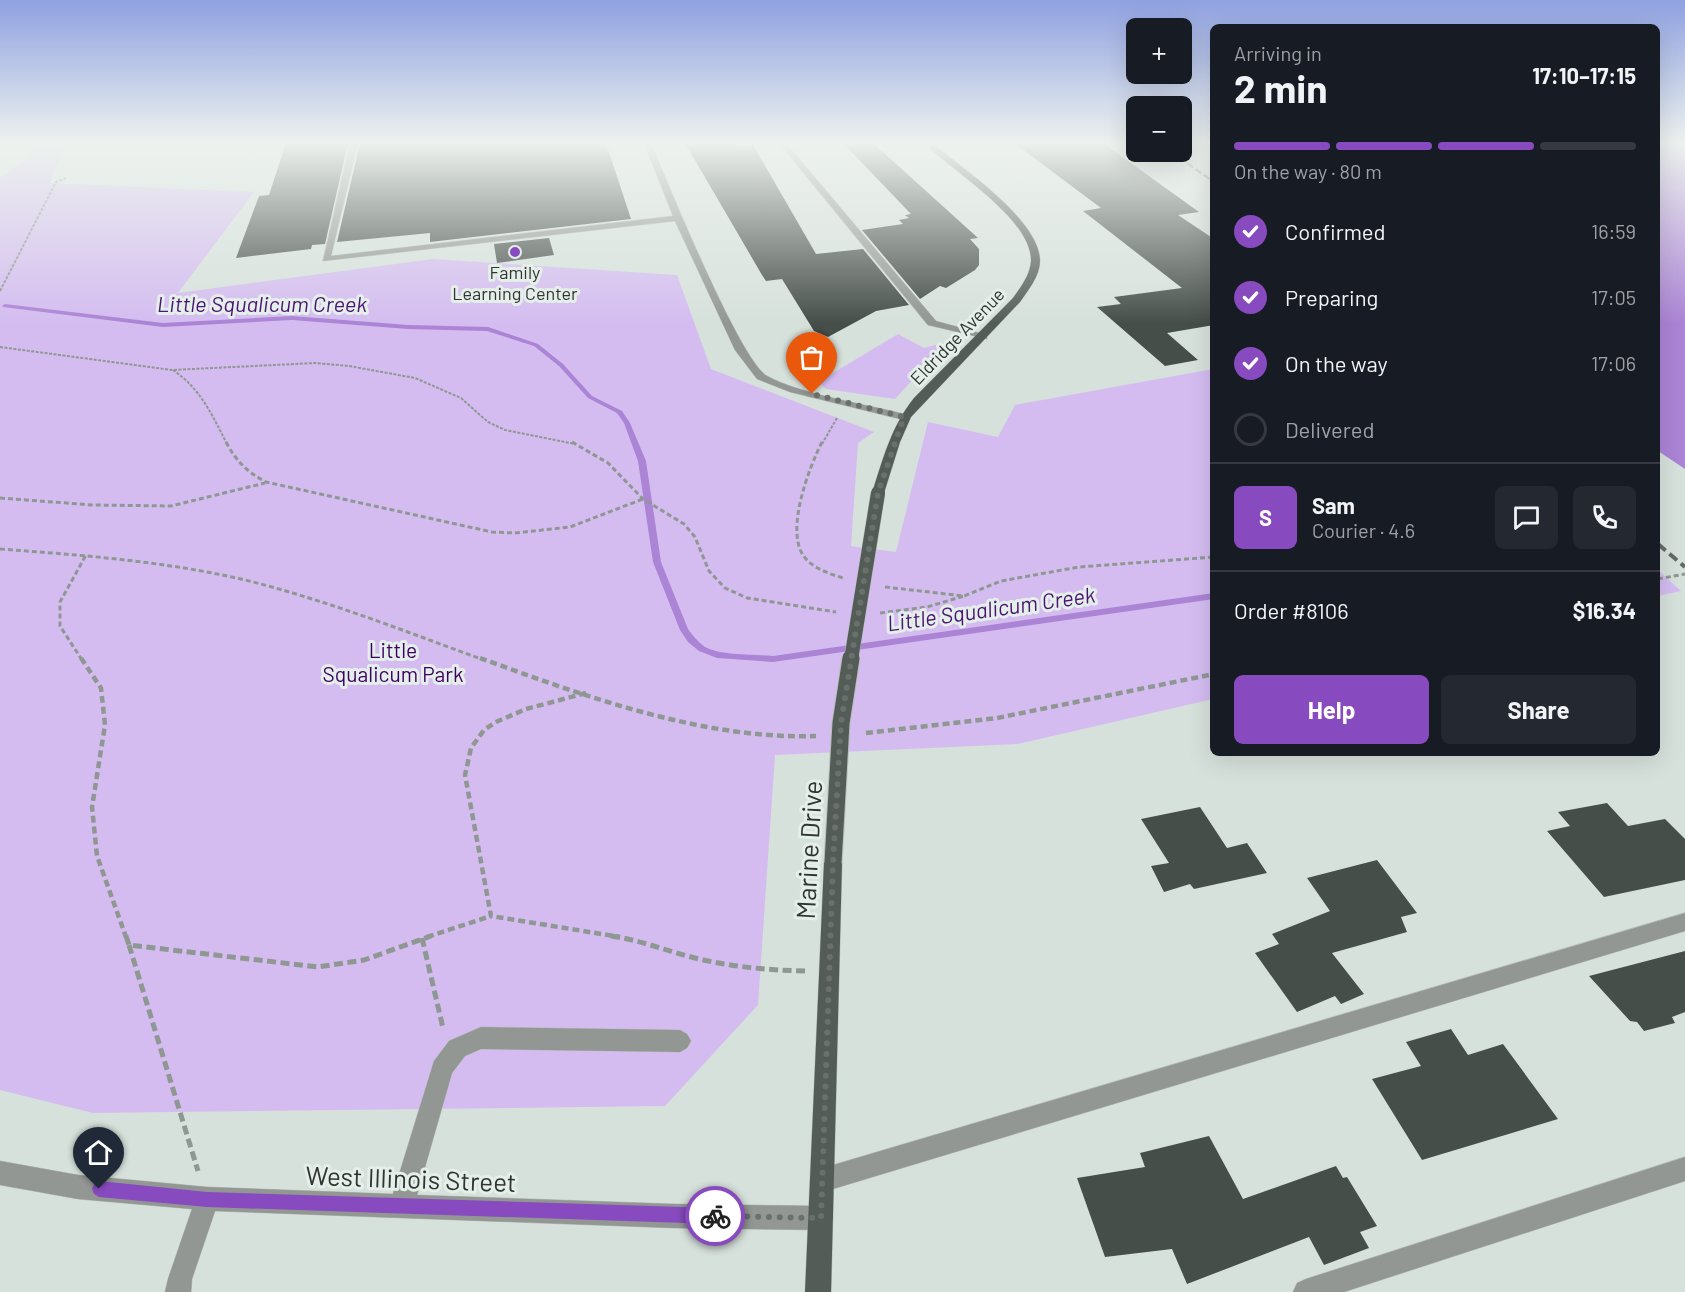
<!DOCTYPE html>
<meta charset="utf-8">
<style>
:root{--surface:#171b24;--page:#242831;--text:#f1f3f6;--muted:#9ea1a6;--line:#363941;--accent:#884abf}
body{margin:0;font-family:Barlow,sans-serif;background:var(--page);color:var(--text);height:100vh;display:flex;flex-direction:column;font-size:22px;white-space:nowrap}
*{box-sizing:border-box;margin:0}
p{font-size:20px;color:var(--muted)}
.icon{flex:none;width:33px;height:33px;fill:none;stroke:currentColor;stroke-width:2;stroke-linecap:round;stroke-linejoin:round}
.map{position:relative;flex:1;overflow:hidden}
.side{position:absolute;left:1210px;top:24px;width:450px;height:732px;display:flex;flex-direction:column;background:var(--surface);border-radius:9px;box-shadow:0 6px 24px #0002}
.side>*{flex:none}
.controls{position:absolute;left:1126px;top:18px;display:grid;gap:12px}
.controls a{display:grid;place-items:center;width:66px;height:66px;border-radius:9px;background:var(--surface);box-shadow:0 6px 24px #0002;font-size:30px}
.pin{position:absolute;display:grid;place-items:center;width:51px;height:51px;color:#fff;margin:-62px -26px;border-radius:50% 50% 50% 0;rotate:-45deg;box-shadow:0 0 6px #0007}
.pin .icon{rotate:45deg}
.courier{position:absolute;display:grid;place-items:center;width:60px;height:60px;margin:-30px;border:4px solid #884abf;border-radius:50%;background:#fff;color:#222;box-shadow:0 2px 8px #0007}
.summary em{font-style:normal;font-weight:700}
.summary div{display:flex;flex-direction:column-reverse}
.summary{display:flex;align-items:center;justify-content:space-between;height:102px;padding:0 24px}
h1{font-size:39px;font-weight:700;line-height:45px}
.bar{display:grid;grid-template-columns:repeat(4,1fr);gap:9px 6px;align-content:center;height:72px;padding:0 24px}
.bar i{height:8px;border-radius:4px;background:var(--line)}
.bar .current{background:var(--accent)}
.bar p{grid-column:span 4}
.line{display:flex;align-items:center;gap:15px;padding:0 24px;border-top:2px solid var(--line)}
.line div{flex:1}
.round{display:grid;place-items:center;flex:none;width:63px;height:63px;border-radius:9px;background:var(--page)}
ol{padding:0 24px;list-style:none}
li{display:flex;align-items:center;gap:18px;height:66px}
li p{margin-inline-start:auto}
li .icon{padding:6px;border-radius:50%;background:var(--accent);color:#fff;stroke-width:4}
li:last-child{color:var(--muted)}
li i{width:33px;height:33px;border:3px solid var(--line);border-radius:50%}
.primary-button{display:flex;gap:12px;margin-top:auto;padding:12px 24px}
.primary-button a{flex:1;height:69px;border-radius:9px;background:var(--accent);color:#fff;font-size:24px;font-weight:700;line-height:69px;text-align:center}
.primary-button a+a{background:var(--page);color:var(--text)}
.map>svg:first-child{display:block}
.green{fill:#d4bcf0}
.water{fill:#ab84d5}
.lines{fill:none;stroke-linecap:round;stroke-linejoin:round}
.stream{fill:#ab84d5;fill-rule:evenodd}
.building{fill:#464e49}
.minor-casing{stroke:#b6beb9;stroke-width:1}
.major-casing{stroke:#b6beb9;stroke-width:1}
.path-far3{stroke:#8f9793;stroke-width:2;stroke-dasharray:3 1.5;stroke-linecap:butt}
.path-far2{stroke:#8f9793;stroke-width:3;stroke-dasharray:5 3;stroke-linecap:butt}
.path-far1{stroke:#8f9793;stroke-width:4.5;stroke-dasharray:7 4;stroke-linecap:butt}
.path{stroke:#8f9793;stroke-width:5;stroke-dasharray:9 4.5;stroke-linecap:butt}
.minor{fill:#929794;fill-rule:evenodd}
.major{fill:#545c57;fill-rule:evenodd}
.rail-far1{stroke:#646a67;stroke-width:2;stroke-dasharray:7 3;stroke-linecap:butt}
.rail{stroke:#646a67;stroke-width:4;stroke-dasharray:10 5;stroke-linecap:butt}
.major-bridge-far1-casing{stroke:#b6beb9;stroke-width:15;stroke-linecap:butt}
.major-bridge-casing{stroke:#b6beb9;stroke-width:19;stroke-linecap:butt}
.major-bridge-far1{stroke:#545c57;stroke-width:14}
.major-bridge{stroke:#545c57;stroke-width:17}
.route{fill:#884abf}
.done{stroke:#6a716d;stroke-width:6;stroke-dasharray:0 10.8}
.poi-dot{fill:#884abf;stroke:#e5efe9;stroke-width:2}
.labels{text-anchor:middle;dominant-baseline:central;stroke-width:6;stroke-linejoin:round;paint-order:stroke}
.far-poi-label{font-size:18px;fill:#303432;stroke:#e5efe9}
.far-street-label{font-size:18px;fill:#303432;stroke:#e5efe9}
.park-label{font-size:21px;fill:#3f0066;stroke:#e5efe9}
.water-label{font-size:22px;font-style:italic;fill:#4c1475;stroke:#e5efe9}
.near-street-label{font-size:26px;fill:#303432;stroke:#e5efe9}
</style>
<div class="map">
<svg width="1685" height="1292" viewBox="0 0 1685 1292">
<rect width="100%" height="100%" fill="#d7e1db"/>
<!-- green -->
<g class="green">
<polygon points="65,143 50,183 254,192 178,293 433,259 677,275 711,369 874,432 858,443 851,546 896,552 928,422 998,437 1015,405 1213,369 1213,699 1018,744 775,755 758,1005 665,1106 93,1113 0,1090 0,178 30,157 33,147"/>
<polygon points="898,334 924,348 947,342 895,399 826,389 818,382"/>
<polygon points="1658,570 1681,591 1658,596"/>
</g>
<!-- water -->
<polygon class="water" points="1658,143 1685,143 1685,469 1658,451"/>
<g class="lines">
<!-- stream -->
<path class="stream" d="M 5,304 L 163,323 L 292,316 L 408,325 L 488,327 L 538,344 L 563,364 L 592,396 L 622,411 L 630,423 L 646,461 L 661,562 L 688,629 C 693,636 698,642 705,647 C 722,656 754,654 773,656 L 1214,593 L 1214,599 L 773,662 L 717,658 L 699,651 L 688,642 L 680,630 L 653,562 L 638,461 L 624,423 L 617,413 L 588,398 L 559,366 L 534,346 L 487,331 L 408,329 L 292,320 L 163,327 L 3,307 L 2,306 Z"/>
</g>
<!-- building -->
<g class="building">
<polygon points="286,143 348,143 325,244 312,245 311,249 236,258 259,196 269,195"/>
<polygon points="360,143 606,143 631,219 430,242 430,233 337,242"/>
<polygon points="685,143 753,145 816,254 863,249 909,305 876,311 828,337 814,331 782,279 766,281 762,275"/>
<polygon points="843,143 873,143 978,238 970,239 979,249 979,265 975,270 946,288 940,286 920,299 862,230 903,224 899,220 909,218 905,215 911,214"/>
<polygon points="1014,143 1103,143 1199,212 1178,215 1214,239 1214,325 1167,333 1198,360 1165,366 1097,307 1121,304 1114,297 1182,288 1083,211 1101,208"/>
<polygon points="549,238 554,255 497,263 494,244"/>
<polygon points="1607,803 1628,826 1665,819 1685,839 1685,880 1604,897 1547,831 1570,826 1558,812"/>
<polygon points="1200,807 1227,848 1247,843 1267,873 1194,889 1190,884 1164,892 1151,866 1169,863 1141,819"/>
<polygon points="1377,860 1417,913 1401,917 1407,932 1332,953 1364,994 1341,1004 1335,996 1297,1012 1255,953 1279,944 1272,934 1330,911 1307,878"/>
<polygon points="1685,951 1685,1012 1672,1017 1675,1023 1644,1031 1637,1022 1630,1021 1589,976"/>
<polygon points="1451,1029 1468,1055 1503,1044 1558,1119 1422,1160 1372,1079 1421,1066 1406,1042"/>
<polygon points="1209,1136 1243,1199 1336,1166 1343,1178 1347,1177 1377,1226 1360,1232 1369,1248 1324,1265 1309,1237 1187,1284 1172,1249 1105,1257 1077,1178 1145,1167 1140,1153"/>
</g>
<g class="lines">
<defs>
<g id="minor">
<path d="M 350,143 L 358,143 L 331,256 L 673,216 L 644,143 L 651,143 C 667,181 740,361 767,376 C 802,395 867,404 908,415 L 910,417 L 904,420 L 790,392 L 757,379 L 735,350 L 675,221 L 323,261 Z"/>
<polygon points="779,143 786,143 936,321 987,335 987,339 928,325"/>
<polygon points="1685,913 1685,931 823,1192 815,1188 811,1180 815,1172 823,1168"/>
<polygon points="481,1027 680,1030 687,1034 691,1041 687,1048 680,1052 481,1049 465,1056 452,1073 417,1195 674,1204 821,1206 829,1210 833,1218 829,1226 821,1230 674,1228 215,1211 192,1279 191,1292 165,1292 168,1279 192,1209 78,1199 0,1185 0,1161 78,1175 207,1187 393,1194 434,1061 449,1041"/>
<polygon points="1685,1157 1685,1181 1344,1292 1293,1292 1297,1283 1306,1279"/>
</g>
<g id="major">
<path d="M 924,143 L 932,143 C 962,168 1040,220 1040,261 C 1040,276 1028,290 1020,302 L 911,417 L 900,442 L 884,493 L 878,497 L 872,493 C 883,459 891,427 914,398 L 1013,298 C 1021,287 1030,275 1031,261 C 1032,219 952,171 924,143 Z"/>
<polygon points="833,855 839,857 842,863 831,1292 805,1292 824,863 827,857"/>
</g>
</defs>
<!-- minor casing -->
<use href="#minor" class="minor-casing"/>
<!-- major casing -->
<use href="#major" class="major-casing"/>
<!-- path-far3 -->
<g class="path-far3">
<polyline points="0,291 56,182 66,178"/>
<polyline points="0,347 172,370 315,363 349,366 415,378 461,398 488,422 505,430 575,444"/>
<path d="M 173,370 C 201,389 212,415 227,444"/>
<polyline points="822,444 837,418"/>
</g>
<!-- path-far2 -->
<g class="path-far2">
<path d="M 226,442 C 236,461 247,472 266,482 L 492,532 L 515,533 L 570,527 L 643,499"/>
<polyline points="572,442 608,463 643,499 684,524 695,537 709,571 725,588 747,598 836,612"/>
<path d="M 822,442 C 809,468 783,534 806,559 C 815,569 830,574 843,578"/>
<polyline points="0,498 92,505 171,506 265,483"/>
<path d="M 0,549 C 80,555 162,561 241,579 C 324,599 404,631 484,660"/>
<polyline points="1658,579 1685,574"/>
<polyline points="885,587 964,596 1001,581 1079,567 1214,557"/>
<polyline points="880,613 927,607 964,596"/>
<polyline points="82,660 60,626 60,602 86,555"/>
</g>
<!-- path-far1 -->
<g class="path-far1">
<polyline points="81,658 101,688 105,725 92,807 97,856 126,937"/>
<path d="M 480,658 C 584,696 704,740 816,736"/>
<polyline points="586,693 526,709 496,722 484,730 471,748 465,775 491,916 620,937"/>
<polyline points="866,733 997,718 1214,674"/>
<polyline points="427,937 491,916"/>
</g>
<!-- path -->
<g class="path">
<polyline points="126,936 129,945 318,967 364,960 431,936"/>
<path d="M 611,936 C 640,940 667,951 695,958 C 732,967 767,970 805,971"/>
<polyline points="422,938 443,1028"/>
<polyline points="129,945 198,1171"/>
</g>
<!-- minor -->
<use href="#minor" class="minor"/>
<!-- major -->
<use href="#major" class="major"/>
<!-- rail-far1 -->
<polyline class="rail-far1" points="1171,152 1214,182"/>
<!-- rail -->
<polyline class="rail" points="1658,544 1685,567"/>
<defs>
<polyline id="major-bridge-far1" points="851,660 878,493"/>
<polyline id="major-bridge" points="833,863 841,723 851,658"/>
</defs>
<!-- major-bridge-far1 casing -->
<use href="#major-bridge-far1" class="major-bridge-far1-casing"/>
<!-- major-bridge casing -->
<use href="#major-bridge" class="major-bridge-casing"/>
<!-- major-bridge-far1 -->
<use href="#major-bridge-far1" class="major-bridge-far1"/>
<!-- major-bridge -->
<use href="#major-bridge" class="major-bridge"/>
</g>
<!-- sky -->
<linearGradient id="sky" x2="0" y2="1"><stop stop-color="#8fa1e0"/><stop offset="0.44" stop-color="#edf2ef"/><stop offset="1" stop-color="#edf2ef" stop-opacity="0"/></linearGradient>
<rect width="1685" height="324" fill="url(#sky)"/>
<!-- route -->
<polygon class="route" points="99,1181 207,1192 715,1208 721,1211 723,1216 721,1222 715,1224 207,1207 99,1197 94,1194 92,1189 94,1184"/>
<g class="lines">
<!-- done -->
<polyline class="done" points="715,1216 821,1218 833,863 841,723 878,493 904,417 812,394"/>
</g>
<!-- markers -->
<circle class="poi-dot" cx="515" cy="252" r="6"/>
<g class="labels">
<!-- far-poi labels -->
<g class="far-poi-label">
<text x="515" y="272">Family<tspan x="515" dy="21">Learning Center</tspan></text>
</g>
<!-- far-street labels -->
<g class="far-street-label">
<text transform="translate(957 336) rotate(-46)">Eldridge Avenue</text>
</g>
<!-- park labels -->
<g class="park-label">
<text x="393" y="649">Little<tspan x="393" dy="24">Squalicum Park</tspan></text>
</g>
<!-- water labels -->
<g class="water-label">
<text x="262" y="303">Little Squalicum Creek</text>
<text transform="translate(991 608) rotate(-8)">Little Squalicum Creek</text>
</g>
<!-- near-street labels -->
<g class="near-street-label">
<text transform="translate(808 850) rotate(-87)">Marine Drive</text>
<text transform="translate(411 1178) rotate(2)">West Illinois Street</text>
</g>
</g>
</svg>
<div class="controls">
<a>+</a>
<a>−</a>
</div>
<div class="pin" style="left:812px;top:394px;background:#ea580c"><svg class="icon" aria-label="bag" viewBox="0 0 24 24"><path d="M5 8h14l-1 12H6zM9 8a3 3 0 0 1 6 0"/></svg></div>
<div class="pin" style="left:99px;top:1189px;background:#1f2937"><svg class="icon" aria-label="home" viewBox="0 0 24 24"><path d="M3 11l9-7 9 7M6 9v11h12V9"/></svg></div>
<div class="courier" style="left:715px;top:1216px"><svg class="icon" aria-label="bike" viewBox="0 0 24 24"><circle cx="6" cy="16" r="4"/><circle cx="18" cy="16" r="4"/><path d="M6 16l4-8h5l3 8M10 8l3 8H6M13 5h3"/></svg></div>
<section class="side">
<div class="summary"><div><h1>2 min</h1><p>Arriving in</p></div><em>17:10–17:15</em></div>
<div class="bar"><i class="current"></i><i class="current"></i><i class="current"></i><i></i><p>On the way · 80 m</p></div>
<ol>
<li><svg class="icon" aria-label="check" viewBox="0 0 24 24"><path d="M5 12l5 5 9-10"/></svg>Confirmed<p>16:59</p></li>
<li><svg class="icon" aria-label="check" viewBox="0 0 24 24"><path d="M5 12l5 5 9-10"/></svg>Preparing<p>17:05</p></li>
<li><svg class="icon" aria-label="check" viewBox="0 0 24 24"><path d="M5 12l5 5 9-10"/></svg>On the way<p>17:06</p></li>
<li><i></i>Delivered</li>
</ol>
<div class="line" style="height:108px"><b class="round" style="background:var(--accent);color:#fff">S</b><div><b>Sam</b><p>Courier · 4.6</p></div><a class="round"><svg class="icon" aria-label="chat" viewBox="0 0 24 24"><path d="M4 5h16v11H9l-5 4z"/></svg></a><a class="round"><svg class="icon" aria-label="phone" viewBox="0 0 24 24"><path d="M5 4h4l2 5-3 2q2 4 5 5l2-3 5 2v4C11 20 4 13 5 4z"/></svg></a></div>
<div class="line" style="height:78px"><div>Order #8106</div><b>$16.34</b></div>
<div class="primary-button"><a>Help</a><a>Share</a></div>
</section>
</div>
